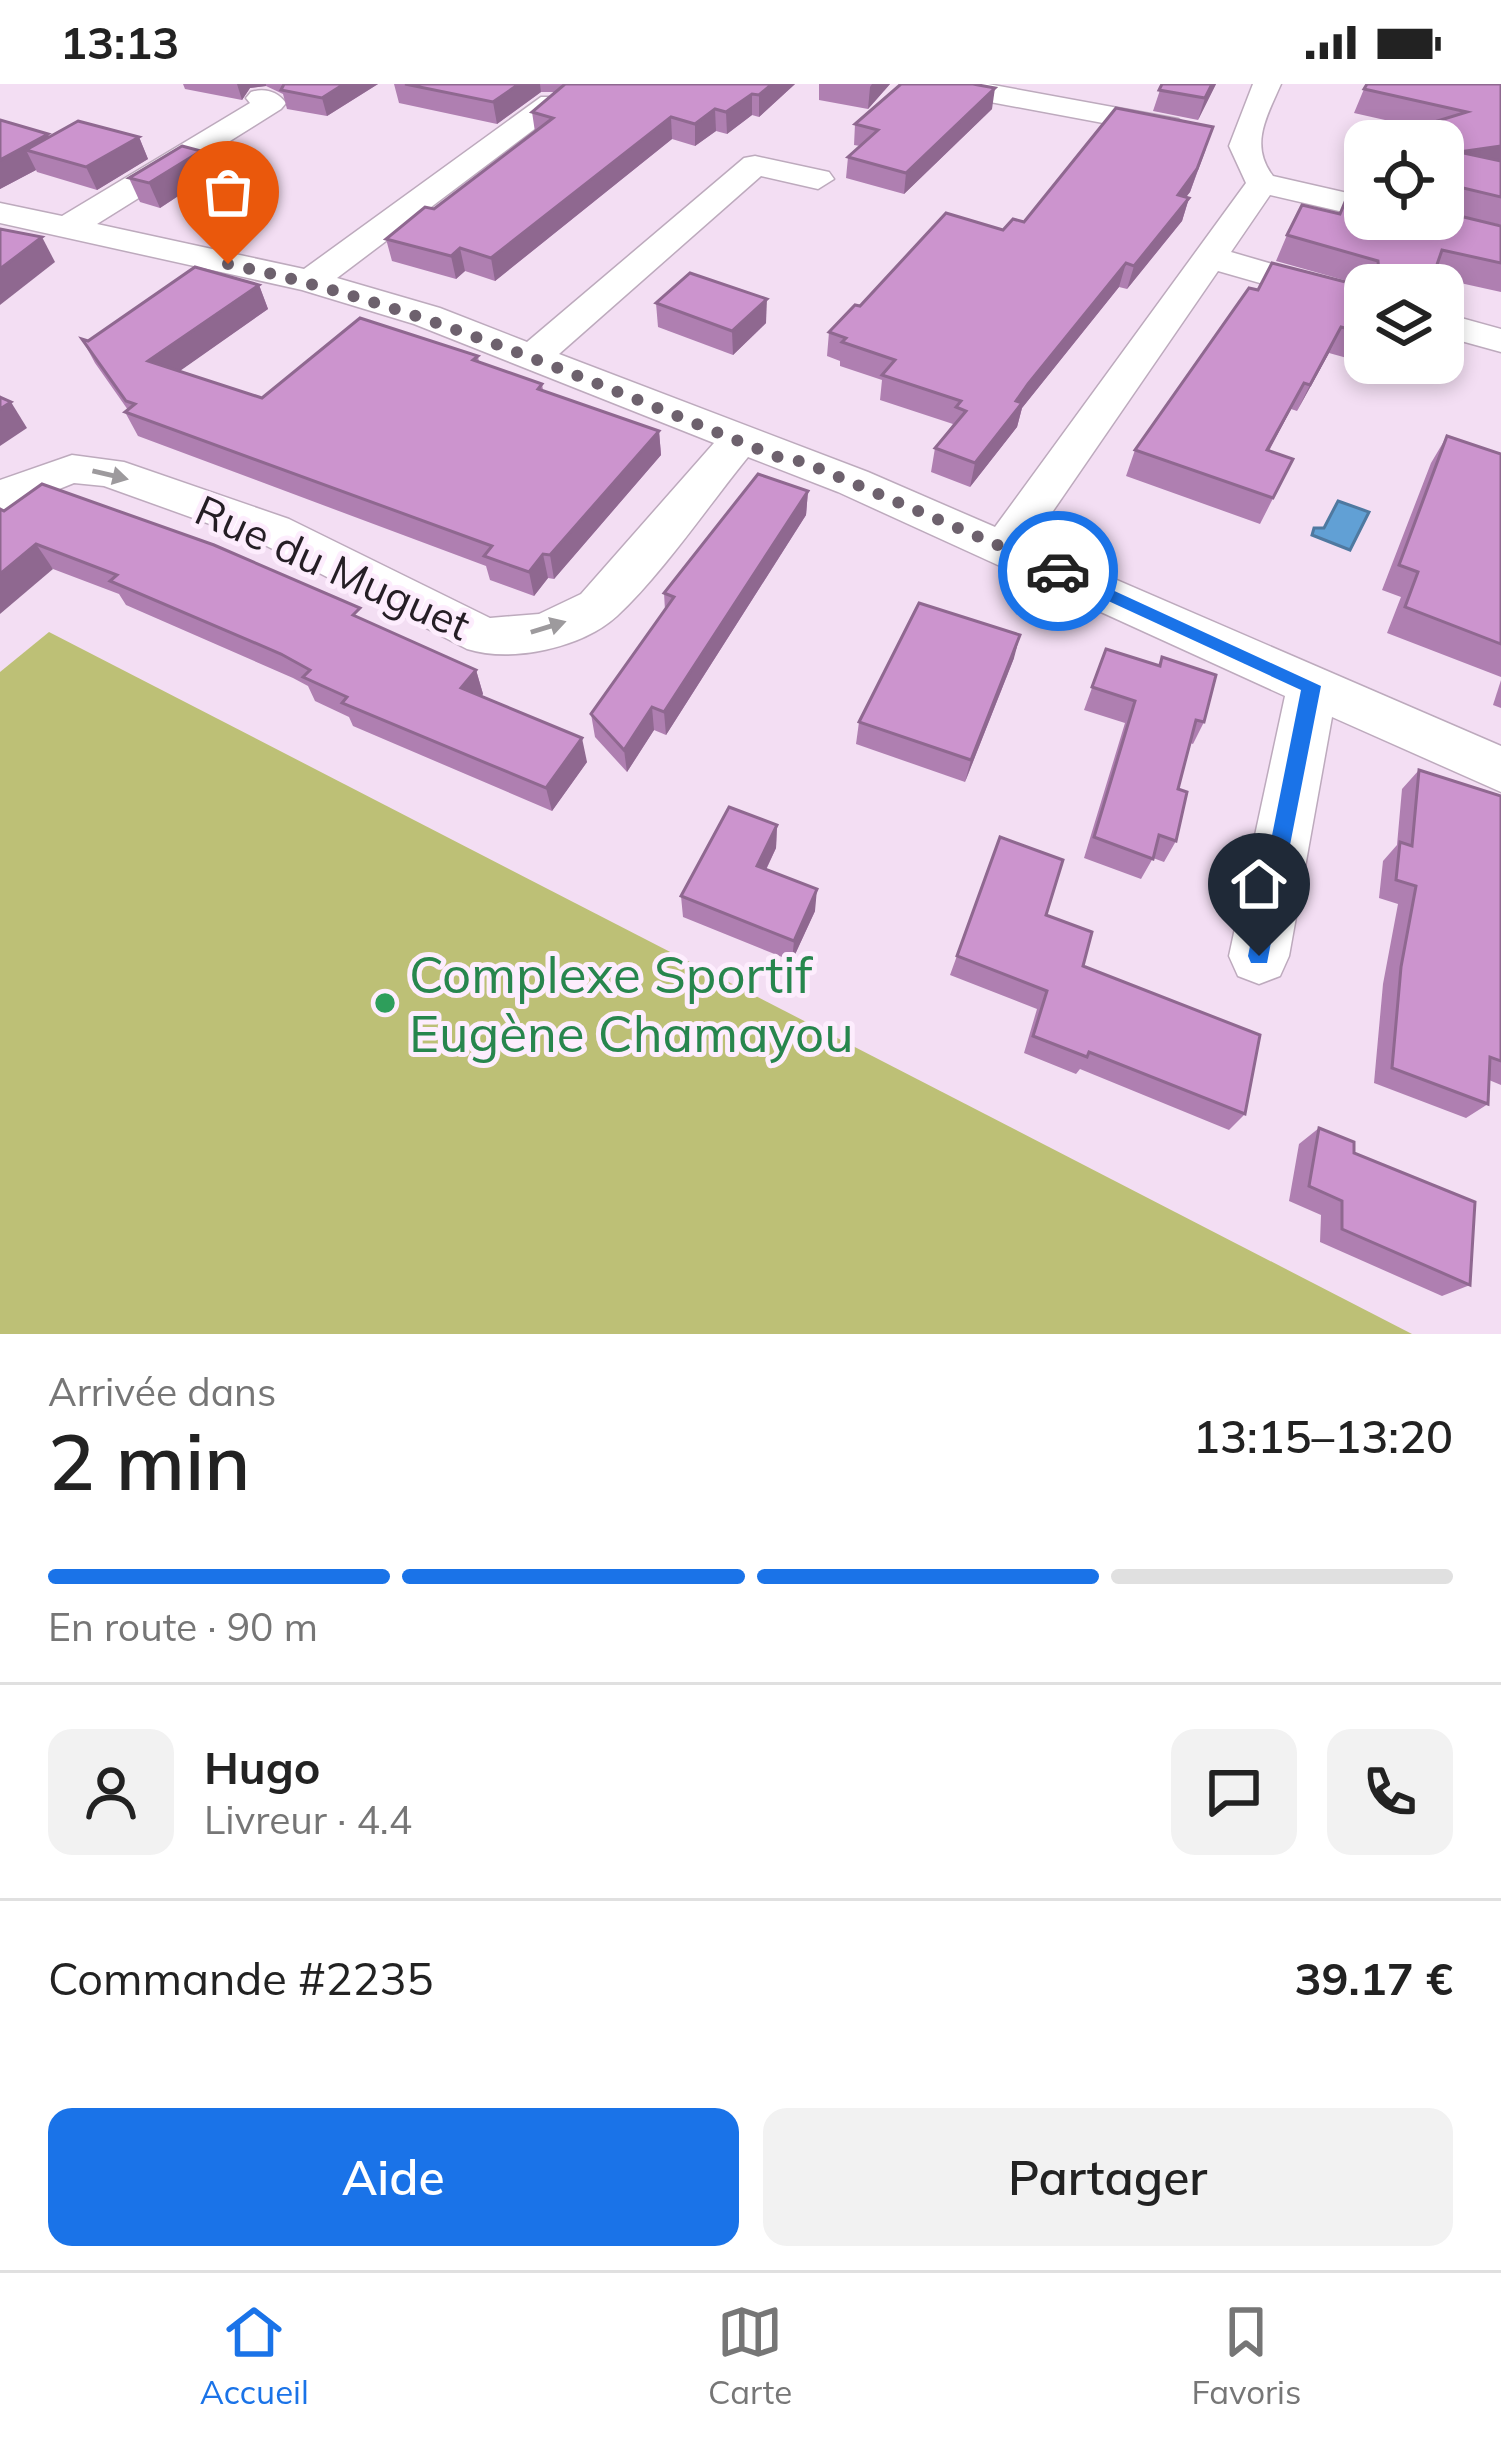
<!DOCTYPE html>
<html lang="fr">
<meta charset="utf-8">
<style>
:root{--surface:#fff;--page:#f2f2f2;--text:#222;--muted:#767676;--line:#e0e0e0;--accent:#1a73e8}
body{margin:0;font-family:Mulish,sans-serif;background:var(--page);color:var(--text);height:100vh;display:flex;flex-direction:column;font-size:45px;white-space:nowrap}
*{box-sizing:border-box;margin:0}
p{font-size:39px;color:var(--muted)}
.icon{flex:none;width:66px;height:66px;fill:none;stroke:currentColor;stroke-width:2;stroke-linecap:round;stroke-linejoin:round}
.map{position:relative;height:1250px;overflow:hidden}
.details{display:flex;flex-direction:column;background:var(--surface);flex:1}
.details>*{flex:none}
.fabs{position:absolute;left:1344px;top:36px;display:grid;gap:24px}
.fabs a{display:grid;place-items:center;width:120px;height:120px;border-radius:24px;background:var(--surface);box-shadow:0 6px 18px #0003;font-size:60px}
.pin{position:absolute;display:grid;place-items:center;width:102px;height:102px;color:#fff;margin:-123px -51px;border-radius:50% 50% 50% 0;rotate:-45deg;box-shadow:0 0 12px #0007}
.pin .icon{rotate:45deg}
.courier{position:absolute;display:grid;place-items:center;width:120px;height:120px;margin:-60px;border:9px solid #1a73e8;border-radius:50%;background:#fff;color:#222;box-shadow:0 3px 15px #0007}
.overview em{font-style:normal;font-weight:600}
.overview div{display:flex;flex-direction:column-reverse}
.overview{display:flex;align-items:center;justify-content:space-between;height:204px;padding:0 48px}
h1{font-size:78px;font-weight:600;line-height:90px}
.bar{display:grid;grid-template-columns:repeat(4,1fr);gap:18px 12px;align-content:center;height:144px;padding:0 48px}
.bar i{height:15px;border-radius:9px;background:var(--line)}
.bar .selected{background:var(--accent)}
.bar p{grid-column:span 4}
.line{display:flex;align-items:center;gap:30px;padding:0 48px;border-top:3px solid var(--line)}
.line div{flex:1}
.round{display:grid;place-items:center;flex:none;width:126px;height:126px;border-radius:24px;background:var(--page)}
.primary-button{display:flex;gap:24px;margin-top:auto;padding:24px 48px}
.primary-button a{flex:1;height:138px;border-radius:24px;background:var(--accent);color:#fff;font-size:48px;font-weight:600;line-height:138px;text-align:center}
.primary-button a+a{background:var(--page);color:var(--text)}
.status{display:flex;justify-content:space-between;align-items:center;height:84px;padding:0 60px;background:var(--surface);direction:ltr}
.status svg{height:33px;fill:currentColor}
.dock{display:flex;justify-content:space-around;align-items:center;height:168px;border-top:3px solid var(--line);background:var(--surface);font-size:33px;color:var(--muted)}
.dock a{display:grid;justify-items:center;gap:6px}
.dock .selected{color:var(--accent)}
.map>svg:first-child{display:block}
.green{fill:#bdc076}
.water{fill:#61a0d5;stroke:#4f79a0;stroke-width:3}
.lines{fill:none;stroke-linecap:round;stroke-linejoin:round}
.minor-casing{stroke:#bdaabd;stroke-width:3}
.minor{fill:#fff;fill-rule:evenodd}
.wall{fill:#af7fb1}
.shaded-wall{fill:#8f6890}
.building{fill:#cc94ce;stroke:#8f6890;stroke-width:3}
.oneway{fill:#9d9a9d}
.route{fill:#1a73e8}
.done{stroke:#6d616d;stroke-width:12;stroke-dasharray:0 21.6}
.leisure-dot{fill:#2e9e5b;stroke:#fdedfd;stroke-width:4.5}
.labels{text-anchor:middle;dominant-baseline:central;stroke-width:10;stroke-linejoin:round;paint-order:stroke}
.street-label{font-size:42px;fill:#251e25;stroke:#fdedfd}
.near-leisure-label{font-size:51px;fill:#27864d;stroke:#fdedfd;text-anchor:start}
</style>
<div class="status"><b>13:13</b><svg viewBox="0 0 49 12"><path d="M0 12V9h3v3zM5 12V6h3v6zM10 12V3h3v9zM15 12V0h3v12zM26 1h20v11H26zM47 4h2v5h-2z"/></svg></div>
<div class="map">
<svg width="1501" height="1250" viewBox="0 0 1501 1250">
<rect width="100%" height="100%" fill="#f3def3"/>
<!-- green -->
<polygon class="green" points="49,548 1412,1250 0,1250 0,588"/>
<!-- water -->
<polygon class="water" points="1338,417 1369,428 1350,466 1312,451 1314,444 1324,444"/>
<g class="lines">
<defs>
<g id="minor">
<polygon points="928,0 988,0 1178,35 1193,44 1178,53 942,9"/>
<path d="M 1253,0 L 1281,0 C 1267,32 1249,61 1273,92 L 1365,113 L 1365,133 L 1270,111 L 1231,168 L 1365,207 L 1365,229 L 1218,187 L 1031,459 L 1501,662 L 1501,708 L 1332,633 L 1289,872 L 1280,892 L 1259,900 L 1238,892 L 1229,872 L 1285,612 L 838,408 L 748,373 C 708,422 663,489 617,532 C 582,564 512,579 467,565 L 257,457 L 104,402 L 74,399 L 0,429 L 0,396 L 72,371 L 124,378 L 289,435 L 490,534 L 539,530 L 581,510 L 714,359 L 414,240 L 302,206 L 0,139 L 0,119 L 62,132 L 250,19 L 246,14 L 251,8 C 264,4 277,7 286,19 L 281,25 L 97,140 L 304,185 L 541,13 L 561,13 L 566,19 L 561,25 L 337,194 L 440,224 L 527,258 L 744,74 L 755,72 L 829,88 L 834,95 L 818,105 L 761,92 L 559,270 L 868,388 L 995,443 L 1246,99 L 1229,62 Z"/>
<polygon points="1443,229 1501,245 1501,268 1443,252"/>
</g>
</defs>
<!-- minor casing -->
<use href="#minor" class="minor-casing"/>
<!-- minor -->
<use href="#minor" class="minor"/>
</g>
<!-- wall -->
<g class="wall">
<polygon points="183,0 378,0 327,32 287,25 283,10 266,2 250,4 242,16 185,5"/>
<polygon points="394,0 795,0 759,33 752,31 727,50 716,47 695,62 672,55 495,197 465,187 456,195 392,177 386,155 434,125 535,48 532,28 555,8 541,8 497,40 399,19"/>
<polygon points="819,0 890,0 868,25 819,16"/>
<polygon points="1162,0 1216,0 1198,36 1153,27"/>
<polygon points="1501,0 1501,141 1443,128 1443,57 1416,43 1354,29 1364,5"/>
<polygon points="992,25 904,110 846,94 848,73 860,62 854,61 855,40"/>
<polygon points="0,36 50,53 139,53 148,75 97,106 37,88 36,86 0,105"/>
<polygon points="1365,59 1365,135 1501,142 1501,208 1433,193 1430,201 1365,202 1276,177 1287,151 1340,130 1363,109 1349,105 1345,87 1355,62"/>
<polygon points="1206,65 1190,108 1186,113 1189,114 1182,137 1127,205 1119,203 1022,324 1017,343 970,403 931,388 935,364 953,340 880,316 882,296 840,282 840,277 827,272 829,248 860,222 1003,146"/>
<polygon points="201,67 210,91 160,124 140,118 129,94"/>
<polygon points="259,201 268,225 179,287 262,314 478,272 479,278 542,300 543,306 659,347 661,371 554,495 548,494 534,512 490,496 486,482 138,352 125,328 128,326 95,279 82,255 88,257"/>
<polygon points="1365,203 1365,279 1329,269 1297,327 1291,325 1269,367 1293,375 1260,440 1126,392 1135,366 1258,206"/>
<polygon points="656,219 766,239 733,271 658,243"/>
<polygon points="1366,279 1401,279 1396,287"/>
<polygon points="1447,352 1501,370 1501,593 1387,549 1401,513 1382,506 1431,379"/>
<polygon points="808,407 806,431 666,651 654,646 627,688 595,653 591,630 665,526 664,509"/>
<polygon points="0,425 364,536 476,586 483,610 481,613 587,678 552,727 353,642 349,633 315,617 308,602 293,594 126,521 119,510 53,485"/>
<polygon points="1106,565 1158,581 1162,573 1204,638 1193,660 1190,659 1178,705 1176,757 1164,778 1153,774 1141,795 1084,774 1125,639 1084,626"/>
<polygon points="1014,574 965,698 856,660 859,638"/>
<polygon points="1501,596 1501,624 1493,621"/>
<polygon points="1419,686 1501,712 1501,1001 1489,996 1488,1020 1466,1034 1374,999 1383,900 1398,820 1379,814 1383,777 1397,761 1402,705"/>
<polygon points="777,741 776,764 766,786 815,827 792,877 683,833 681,812"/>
<polygon points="1000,753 1046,831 1083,882 1245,1030 1229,1046 1080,985 1076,990 1024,969 1037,925 950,891"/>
<polygon points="1319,1044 1354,1069 1470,1201 1442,1212 1320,1158 1321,1131 1289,1117 1299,1060"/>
</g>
<!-- shaded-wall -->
<g class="shaded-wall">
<polygon points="237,0 266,0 266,2 250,4 242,16"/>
<polygon points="344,0 378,0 327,32 322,14"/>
<polygon points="519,0 540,0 541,8 497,40 493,18"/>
<polygon points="772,0 795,0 759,33 759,11"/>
<polygon points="872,0 890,0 868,25 870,3"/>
<polygon points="1212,0 1216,0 1198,36 1205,14"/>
<polygon points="995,4 992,25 904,110 906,89"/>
<polygon points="752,10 752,31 727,50 726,28"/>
<polygon points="715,25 716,47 695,62 695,40"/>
<polygon points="671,33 672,55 495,197 491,174"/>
<polygon points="1213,43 1190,108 1170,134 1178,111"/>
<polygon points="48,50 59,73 26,66 36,86 0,105 0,76"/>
<polygon points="139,53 148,75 97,106 86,83"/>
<polygon points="1501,62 1501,84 1459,68"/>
<polygon points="201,67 210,91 160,124 149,99"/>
<polygon points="1455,102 1443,127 1443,104"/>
<polygon points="1189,114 1182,137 1127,205 1134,182"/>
<polygon points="42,153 55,178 0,221 0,185"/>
<polygon points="460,164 465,187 456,195 451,172"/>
<polygon points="1126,179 1119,203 1022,324 1017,343 970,403 975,379 1028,300"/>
<polygon points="259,201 268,225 160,301 148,277"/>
<polygon points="767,215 766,239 733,271 732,247"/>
<polygon points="1341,243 1329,269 1297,327 1310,301"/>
<polygon points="1304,299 1291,325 1255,392 1267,366"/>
<polygon points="11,318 27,344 0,362 0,325"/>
<polygon points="659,347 661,371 554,495 550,471"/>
<polygon points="808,407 806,431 666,651 664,628"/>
<polygon points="36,460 53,485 0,530 0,490"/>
<polygon points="543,470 548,494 534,512 529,488"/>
<polygon points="1020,551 1014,574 965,698 971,676"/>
<polygon points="476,586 483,610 468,628 461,604"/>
<polygon points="652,623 654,646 627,688 624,666"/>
<polygon points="582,654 587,678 552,727 546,704"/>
<polygon points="777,741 776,764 757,804 757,782"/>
<polygon points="817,805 815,827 792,877 794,857"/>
</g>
<!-- building -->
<g class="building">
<polygon points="284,0 344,0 322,14 281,6"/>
<polygon points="405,0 519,0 493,18"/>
<polygon points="565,0 772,0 759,11 752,10 726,28 715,25 695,40 671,33 491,174 460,164 451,172 386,155 425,123 434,125 553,34 532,28"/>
<polygon points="901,0 973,0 995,4 906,89 848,73 878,46 855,40"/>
<polygon points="1162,0 1212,0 1205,14 1159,6"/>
<polygon points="1367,0 1501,0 1501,62 1459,68 1501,77 1501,113 1455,102 1443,104 1443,57 1372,57 1467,28 1364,5"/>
<polygon points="1116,24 1213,43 1197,85 1178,111 1189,114 1134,182 1126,179 1028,300 1016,317 1022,319 975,379 935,364 966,327 956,323 961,317 882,291 895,276 842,258 846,254 829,248 855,221 860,222 946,129 1003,146 1013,135 1024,138"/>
<polygon points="0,36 48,50 0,76"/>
<polygon points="78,37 139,53 86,83 26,66"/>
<polygon points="1365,59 1365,81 1360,80 1355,62"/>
<polygon points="182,62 201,67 149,99 129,94"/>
<polygon points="1350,106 1365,109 1365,135 1443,135 1443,128 1501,142 1501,179 1442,166 1430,201 1380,201 1378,177 1287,151 1302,121 1340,130"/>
<polygon points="0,145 42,153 0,185"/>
<polygon points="1272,179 1365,203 1365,249 1341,243 1310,301 1304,299 1267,366 1293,375 1273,414 1135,366 1249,204 1258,206"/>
<polygon points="195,183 259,201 148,277 262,314 360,234 478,272 473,276 542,300 538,305 659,347 550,471 543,470 529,488 484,472 492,462 125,328 135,320 126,317 82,255 88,257"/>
<polygon points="690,189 767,215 732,247 656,219"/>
<polygon points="0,313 11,318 0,325"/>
<polygon points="1447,352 1501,370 1501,560 1405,523 1418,488 1399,481"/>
<polygon points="758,390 808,407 664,628 652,623 624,666 591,630 674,513 664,509"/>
<polygon points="42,400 214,461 360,524 353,531 476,586 461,604 582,654 546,704 342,619 347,613 303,593 310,586 281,570 110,497 117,491 36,460 0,490 0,425 4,427"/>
<polygon points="919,519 1020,551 971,676 859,638"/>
<polygon points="1106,565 1160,582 1162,573 1216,591 1204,638 1196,636 1178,705 1187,708 1176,757 1159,751 1153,775 1094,753 1135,617 1092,603"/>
<polygon points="1419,686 1501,712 1501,977 1490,973 1488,1020 1392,984 1401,883 1416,802 1396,796 1400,758 1412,762"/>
<polygon points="729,723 777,741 757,782 817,805 794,857 681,812"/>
<polygon points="1000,753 1063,776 1046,831 1092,848 1083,882 1260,951 1245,1030 1089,968 1087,973 1033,952 1047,907 957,872"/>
<polygon points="1319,1044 1354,1058 1354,1069 1475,1118 1470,1201 1342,1145 1342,1117 1309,1102"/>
</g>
<!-- one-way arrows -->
<defs><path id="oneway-solid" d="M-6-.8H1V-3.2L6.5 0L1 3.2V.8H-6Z" transform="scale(3)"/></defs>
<g class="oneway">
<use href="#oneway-solid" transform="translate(110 391) rotate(13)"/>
<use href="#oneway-solid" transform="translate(548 543) rotate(-17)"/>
</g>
<!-- route -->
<polygon class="route" points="1058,481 1321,602 1267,879 1251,879 1248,872 1301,606 1052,491 1052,483"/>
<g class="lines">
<!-- done -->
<path class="done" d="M 228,180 C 421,221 596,300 778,373 L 804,378 L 1058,487"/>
</g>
<!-- markers -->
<circle class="leisure-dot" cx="385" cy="919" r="12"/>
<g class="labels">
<!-- street labels -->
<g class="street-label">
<text transform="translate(333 483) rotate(24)">Rue du Muguet</text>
</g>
<!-- near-leisure labels -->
<g class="near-leisure-label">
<text x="409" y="890">Complexe Sportif<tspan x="409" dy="59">Eugène Chamayou</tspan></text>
</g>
</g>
</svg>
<div class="fabs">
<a><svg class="icon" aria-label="locate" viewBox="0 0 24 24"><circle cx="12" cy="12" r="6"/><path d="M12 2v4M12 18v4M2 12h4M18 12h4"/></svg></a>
<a><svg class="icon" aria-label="layers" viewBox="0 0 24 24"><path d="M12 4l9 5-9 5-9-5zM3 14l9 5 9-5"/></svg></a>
</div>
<div class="pin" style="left:228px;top:180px;background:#ea580c"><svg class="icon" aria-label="bag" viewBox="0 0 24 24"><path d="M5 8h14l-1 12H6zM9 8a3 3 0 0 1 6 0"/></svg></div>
<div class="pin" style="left:1259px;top:872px;background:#1f2937"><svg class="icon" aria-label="home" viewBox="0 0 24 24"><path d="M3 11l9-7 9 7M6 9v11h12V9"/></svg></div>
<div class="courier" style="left:1058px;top:487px"><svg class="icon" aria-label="car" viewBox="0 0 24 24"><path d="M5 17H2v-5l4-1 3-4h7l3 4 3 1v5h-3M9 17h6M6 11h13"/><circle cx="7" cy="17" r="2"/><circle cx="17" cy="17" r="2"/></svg></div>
</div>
<section class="details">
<div class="overview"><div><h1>2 min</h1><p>Arrivée dans</p></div><em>13:15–13:20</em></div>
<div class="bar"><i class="selected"></i><i class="selected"></i><i class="selected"></i><i></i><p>En route · 90 m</p></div>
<div class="line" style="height:216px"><a class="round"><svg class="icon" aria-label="person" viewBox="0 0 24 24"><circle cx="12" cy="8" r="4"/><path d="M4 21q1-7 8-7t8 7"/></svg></a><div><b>Hugo</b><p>Livreur · 4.4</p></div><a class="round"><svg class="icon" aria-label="chat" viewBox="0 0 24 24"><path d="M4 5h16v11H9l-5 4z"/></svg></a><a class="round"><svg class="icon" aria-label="phone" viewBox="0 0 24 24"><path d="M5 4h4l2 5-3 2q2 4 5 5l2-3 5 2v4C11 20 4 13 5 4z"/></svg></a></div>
<div class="line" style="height:156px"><div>Commande #2235</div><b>39.17 €</b></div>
<div class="primary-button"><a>Aide</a><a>Partager</a></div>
</section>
<nav class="dock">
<a class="selected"><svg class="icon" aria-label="home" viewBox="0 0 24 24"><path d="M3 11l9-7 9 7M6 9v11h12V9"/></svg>Accueil</a>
<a><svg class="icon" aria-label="map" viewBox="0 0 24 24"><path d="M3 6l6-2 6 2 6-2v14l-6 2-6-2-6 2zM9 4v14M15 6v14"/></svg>Carte</a>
<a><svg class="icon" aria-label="saved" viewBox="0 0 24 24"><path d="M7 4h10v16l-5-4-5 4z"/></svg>Favoris</a>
</nav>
